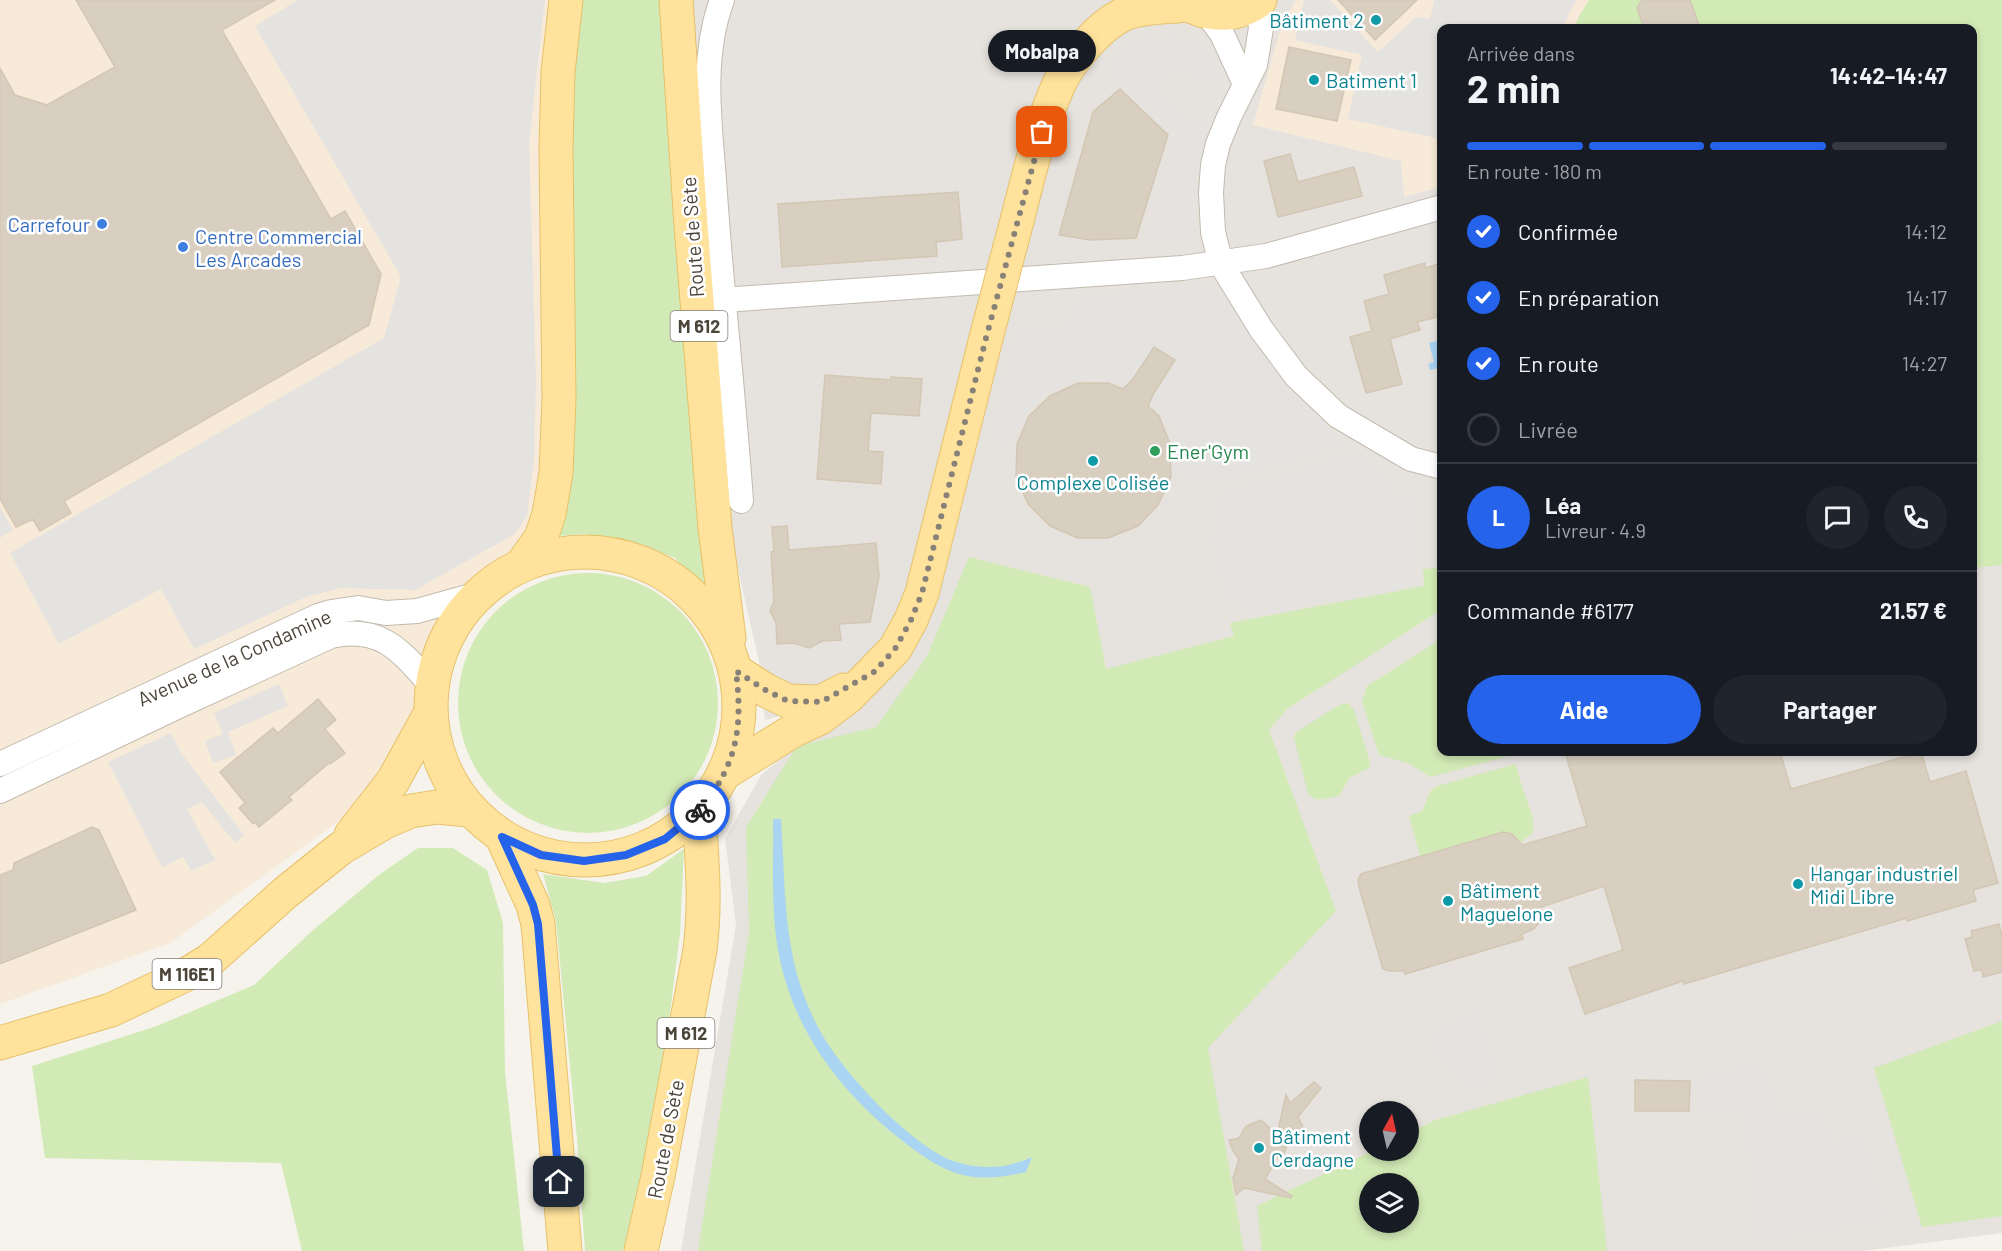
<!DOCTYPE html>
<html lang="fr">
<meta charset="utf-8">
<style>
:root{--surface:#171b24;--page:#20242c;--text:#f1f3f6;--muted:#9ea1a6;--line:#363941;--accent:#2563eb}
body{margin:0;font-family:Barlow,sans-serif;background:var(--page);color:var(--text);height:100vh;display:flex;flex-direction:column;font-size:22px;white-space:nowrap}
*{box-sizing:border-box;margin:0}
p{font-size:20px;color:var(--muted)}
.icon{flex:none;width:33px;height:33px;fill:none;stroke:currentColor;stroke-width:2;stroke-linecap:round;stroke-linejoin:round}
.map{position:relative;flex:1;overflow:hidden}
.details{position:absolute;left:1437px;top:24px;width:540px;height:732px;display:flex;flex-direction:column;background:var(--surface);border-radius:12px;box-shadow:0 3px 9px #0003}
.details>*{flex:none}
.needle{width:39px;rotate:8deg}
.buttons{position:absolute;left:1359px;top:1101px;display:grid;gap:12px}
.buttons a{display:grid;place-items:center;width:60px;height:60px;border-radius:50%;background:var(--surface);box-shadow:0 3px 9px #0003;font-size:30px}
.pin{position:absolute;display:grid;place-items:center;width:51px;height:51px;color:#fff;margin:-26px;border-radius:12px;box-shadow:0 3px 9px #0006}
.courier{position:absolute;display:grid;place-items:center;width:60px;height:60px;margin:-30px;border:4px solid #2563eb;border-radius:50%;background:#fff;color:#222;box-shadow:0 2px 8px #0007}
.bubble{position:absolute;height:42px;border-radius:21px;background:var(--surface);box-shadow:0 3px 9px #0003;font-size:20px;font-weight:700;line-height:42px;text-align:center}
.headline em{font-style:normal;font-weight:700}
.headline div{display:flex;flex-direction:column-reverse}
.headline{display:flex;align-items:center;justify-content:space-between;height:102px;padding:0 30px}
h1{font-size:39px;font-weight:700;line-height:45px}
.bar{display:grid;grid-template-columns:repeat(4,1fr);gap:9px 6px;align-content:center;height:72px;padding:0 30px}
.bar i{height:8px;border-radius:4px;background:var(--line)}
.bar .active{background:var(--accent)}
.bar p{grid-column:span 4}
.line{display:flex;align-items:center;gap:15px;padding:0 30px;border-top:2px solid var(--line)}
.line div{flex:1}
.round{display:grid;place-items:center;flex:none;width:63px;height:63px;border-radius:32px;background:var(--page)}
ol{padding:0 30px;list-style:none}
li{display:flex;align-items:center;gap:18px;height:66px}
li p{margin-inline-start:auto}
li .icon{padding:6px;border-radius:50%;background:var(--accent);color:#fff;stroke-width:4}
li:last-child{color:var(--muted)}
li i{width:33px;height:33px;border:3px solid var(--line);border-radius:50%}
.cta{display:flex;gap:12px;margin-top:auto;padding:12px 30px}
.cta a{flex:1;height:69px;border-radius:36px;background:var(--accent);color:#fff;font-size:24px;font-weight:700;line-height:69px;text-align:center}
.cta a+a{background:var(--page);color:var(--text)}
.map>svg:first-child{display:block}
.commercial{fill:#f7ead8}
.industrial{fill:#e6e2dd;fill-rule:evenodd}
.green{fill:#d2eab5;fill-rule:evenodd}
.parking{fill:#e5e3e0}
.water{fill:#a9d4f2}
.building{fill:#d8cfc1;stroke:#d3c7b4;stroke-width:1.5}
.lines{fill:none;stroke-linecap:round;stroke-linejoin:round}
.street-casing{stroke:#c2bbae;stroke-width:26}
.primary-casing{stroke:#e6c16a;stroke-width:35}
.street{stroke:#fff;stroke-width:24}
.primary{stroke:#ffe39c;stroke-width:33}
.primary-bridge-casing{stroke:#e6c16a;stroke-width:35;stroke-linecap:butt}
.primary-bridge{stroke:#ffe39c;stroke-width:33}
.done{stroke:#878178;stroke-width:6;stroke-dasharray:0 10.8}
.route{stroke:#2563eb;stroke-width:8}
.culture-dot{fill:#0f9aa8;stroke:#fff;stroke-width:2}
.shop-dot{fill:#3f7fe0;stroke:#fff;stroke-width:2}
.leisure-dot{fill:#2e9e5b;stroke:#fff;stroke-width:2}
.labels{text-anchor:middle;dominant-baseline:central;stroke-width:5;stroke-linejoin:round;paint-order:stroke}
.shield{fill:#fff;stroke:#817c74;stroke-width:1.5}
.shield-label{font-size:18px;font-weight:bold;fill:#4b4439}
.culture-label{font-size:20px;fill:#0d838f;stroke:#fff;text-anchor:start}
.shop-label{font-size:20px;fill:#366cbe;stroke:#fff;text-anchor:end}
.street-label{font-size:20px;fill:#4b4439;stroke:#fff}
.leisure-label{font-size:20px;fill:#27864d;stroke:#fff;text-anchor:start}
</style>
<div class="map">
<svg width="2002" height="1251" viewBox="0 0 2002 1251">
<rect width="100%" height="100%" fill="#f6f3ec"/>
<!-- commercial -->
<g class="commercial">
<polygon points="0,0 555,0 539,146 546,483 527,541 465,586 436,632 412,717 388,770 349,814 170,943 0,1004"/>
<polygon points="1296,0 1589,0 1579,16 1574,28 1442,28 1441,187 1404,197 1253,125 1283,21"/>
</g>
<!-- industrial -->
<path class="industrial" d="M 677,0 L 1296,0 L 1283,21 L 1253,125 L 1401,161 L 1404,197 L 1441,187 L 1442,752 L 1972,752 L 1973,374 L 2002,364 L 2002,1233 L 1863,1251 L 681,1251 L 736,925 L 725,839 L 761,775 L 797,746 L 847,698 L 765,720 L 759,662 L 731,538 ZM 1370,1112 L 1408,1112 L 1408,1150 L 1370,1150 ZM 1370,1184 L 1408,1184 L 1408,1222 L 1370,1222 Z"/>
<!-- green -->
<g class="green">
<polygon points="578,0 661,0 708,593 675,558 655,550 631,542 584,534 556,536 566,155"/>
<polygon points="1589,0 2002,0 2002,565 1973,568 1972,28 1574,28 1579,16"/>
<polygon points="969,557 1090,587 1106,669 1234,636 1230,623 1424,586 1423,569 1441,568 1441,610 1287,709 1269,730 1336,911 1208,1048 1244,1251 698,1251 749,932 746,827 797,746 876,727 927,656"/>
<circle cx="588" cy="703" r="130"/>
<polygon points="1441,639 1442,752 1521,752 1520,753 1430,777 1410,764 1379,755 1362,702 1367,686"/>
<path d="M 1348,703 L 1354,710 L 1370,762 L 1369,768 L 1349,778 L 1340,795 C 1328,798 1318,804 1308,794 L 1294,738 L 1295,733 L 1339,705 Z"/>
<polygon points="1516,764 1520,780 1533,818 1533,833 1517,845 1512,834 1503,832 1420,856 1409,816 1422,811 1431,790 1437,786"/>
<polygon points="418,848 453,848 487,870 503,923 505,1072 524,1251 302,1251 281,1163 45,1158 32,1066 157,1026 254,985 312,931 380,874"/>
<polygon points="684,849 680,934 651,1160 623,1251 585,1251 577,1138 556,921 543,874 604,883 646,876"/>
<polygon points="2002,1021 2002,1216 1922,1227 1874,1068"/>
<path d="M 1588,1077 L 1607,1251 L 1262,1251 L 1257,1206 L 1372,1151 L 1408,1150 L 1409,1133 L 1435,1120 ZM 1370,1184 L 1408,1184 L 1408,1222 L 1370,1222 Z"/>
</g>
<!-- parking -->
<g class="parking">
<polygon points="298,0 545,0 529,143 536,381 534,460 527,516 515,534 415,590 340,588 306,597 194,649 161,589 59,644 10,553 384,338 401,277 255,26"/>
<polygon points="1304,0 1330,0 1378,52 1416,17 1430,19 1434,0 1576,0 1562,28 1442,28 1441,139 1348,119 1362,55 1295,40"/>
<polygon points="1146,31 1162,47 1168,32 1215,52 1210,64 1223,70 1217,83 1173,71 1155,89 1189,123 1208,123 1194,235 1184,240 1146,237 1174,131 1107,69"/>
<polygon points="1194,283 1219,292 1291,390 1346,444 1217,482 1179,475 1175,426 1157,407 1125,385 1107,378 1078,380 1047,392 1023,416 1010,444 989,441 1016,330 1065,325 1077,299"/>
<polygon points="1354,454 1385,472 1389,490 1396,499 1416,501 1417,583 1256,616 1228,597 1212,543 1222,493"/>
<polygon points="0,507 13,530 0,538"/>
<polygon points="279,684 288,706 228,732 236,755 213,763 205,741 223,734 214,713"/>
<polygon points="171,733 181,753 244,835 235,843 202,802 187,809 215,860 191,871 183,857 162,867 108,762"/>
<polygon points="1477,1011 1499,1081 1471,1087 1434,1054 1437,1033 1460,1015"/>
<polygon points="1758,1064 1773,1089 1782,1118 1818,1110 1832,1142 1862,1138 1886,1218 1752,1243 1747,1112 1699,1110 1701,1076"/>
</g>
<!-- water -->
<g class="water">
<polygon points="1441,340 1441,367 1430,370 1428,364 1434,362 1429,343"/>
<path d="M 773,819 L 781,819 C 785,876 783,935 802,990 C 809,1010 818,1030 830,1047 C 854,1083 913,1146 953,1161 C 979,1170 1007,1169 1032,1157 L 1026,1172 C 1006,1177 983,1180 963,1175 C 941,1170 921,1155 904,1142 C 844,1096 796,1035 780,960 C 770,914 774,865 773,819 Z"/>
</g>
<!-- building -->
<g class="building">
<polygon points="76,0 275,0 222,30 331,219 345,211 381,274 369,325 64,501 71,513 40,531 33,519 16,527 0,499 0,68 15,95 47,105 115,67"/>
<polygon points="1338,0 1417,0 1375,40"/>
<polygon points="1642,0 1690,0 1700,28 1644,28 1637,8"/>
<polygon points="1289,47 1351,60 1337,121 1276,109"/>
<polygon points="1120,89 1168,135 1136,238 1090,240 1059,235 1093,112"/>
<polygon points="1290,154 1298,182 1354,167 1362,196 1278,217 1264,161"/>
<polygon points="958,192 962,239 936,242 937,256 782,267 778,204"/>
<polygon points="1425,263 1425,268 1442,263 1442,316 1417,322 1420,330 1390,339 1402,384 1366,393 1350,337 1372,331 1364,301 1389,294 1384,275"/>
<polygon points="1154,347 1175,360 1154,393 1148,406 1159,416 1170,444 1171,477 1158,505 1138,526 1108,538 1078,538 1050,526 1028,504 1016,476 1017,444 1029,416 1050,396 1078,383 1108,383 1123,389 1133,379"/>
<polygon points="825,375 891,380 891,377 922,379 919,416 871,413 868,451 883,452 881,484 817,479"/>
<polygon points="787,526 789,550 876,543 879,576 870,622 839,624 841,640 822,641 809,648 794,643 777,644 776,623 770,611 774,601 771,552 774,551 772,527"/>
<polygon points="318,699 336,720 325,729 345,753 330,764 329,763 289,797 292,800 259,827 255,822 253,824 239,808 245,803 220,772 273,728 278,733"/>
<polygon points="1565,752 1780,752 1791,789 1921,752 1930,782 1966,771 1998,883 1973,890 1976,901 1907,921 1907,918 1684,984 1683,981 1585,1014 1569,968 1623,950 1604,886 1538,908 1539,923 1534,929 1522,934 1523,939 1405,974 1404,971 1389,971 1383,969 1359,887 1358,880 1361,874 1503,832 1512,834 1522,845 1587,826"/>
<polygon points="92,827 99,830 136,910 0,964 0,875 13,870 14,863"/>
<polygon points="1999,924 2002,936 2002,972 1983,977 1982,970 1974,971 1965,939 1972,937 1971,931"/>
<polygon points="1635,1080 1690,1081 1689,1111 1635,1111"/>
<polygon points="1314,1082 1321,1088 1298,1117 1304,1129 1301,1144 1282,1136 1281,1138 1288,1144 1284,1153 1278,1157 1265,1179 1292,1196 1291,1198 1244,1188 1236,1195 1233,1178 1239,1159 1233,1151 1229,1140 1239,1138 1246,1126 1261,1120 1277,1134 1286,1095 1290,1103"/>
</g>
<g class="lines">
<defs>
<g id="street">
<path d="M 722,0 C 699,62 711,130 715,194 C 722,296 734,399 741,501"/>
<polyline points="1257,2 1261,28 1255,65 1229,117 1218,144 1213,165 1211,193 1213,232 1221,264 1261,329 1296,376 1338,416 1411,459 1442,467"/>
<polyline points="1206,12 1222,34 1245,84"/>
<polyline points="723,300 1182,268 1266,256 1442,207"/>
<polyline points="0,764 318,616 331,612 358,608 386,613 417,611 478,594"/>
<path d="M 0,791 L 181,705 L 331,636 C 381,625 401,651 431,685"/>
</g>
<g id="primary">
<polyline points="676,0 691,225 715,528 729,638"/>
<path d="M 1181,0 C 1205,17 1236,18 1260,0"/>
<path d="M 1010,247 C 1025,193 1036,135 1059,84 C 1070,60 1100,25 1124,14 C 1143,6 1168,7 1188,5"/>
<circle cx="585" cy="706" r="154"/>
<polyline points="523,563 541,538 549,514 556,473 559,399 556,148 558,72 566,0"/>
<polyline points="736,671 767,691 788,701 821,702 844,690"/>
<polyline points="725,773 794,730 820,718 848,697 895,649 911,620 922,593 986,338"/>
<polyline points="351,835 393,781 430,714"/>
<polyline points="502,837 533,905 538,924 565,1251"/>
<polyline points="0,1043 111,1010 189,973 210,960 285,893 341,848 385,822 411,811 437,807 469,810"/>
<path d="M 641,1251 L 658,1176 L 700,950 C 706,903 702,859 699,812"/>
</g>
</defs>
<!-- street casing -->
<use href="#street" class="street-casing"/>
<!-- primary casing -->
<use href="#primary" class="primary-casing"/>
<!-- street -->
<use href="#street" class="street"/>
<!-- primary -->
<use href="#primary" class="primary"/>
<defs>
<polyline id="primary-bridge" points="986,338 1010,247"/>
</defs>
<!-- primary-bridge casing -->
<use href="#primary-bridge" class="primary-bridge-casing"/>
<!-- primary-bridge -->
<use href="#primary-bridge" class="primary-bridge"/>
</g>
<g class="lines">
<!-- done -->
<path class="done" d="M 700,810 C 737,764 743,729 736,671 L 767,691 L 788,701 L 821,702 L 874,672 L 895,649 L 911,620 L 922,593 L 986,338 L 1042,132"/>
<!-- route -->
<polyline class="route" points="559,1182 538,924 533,905 502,837 541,855 584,861 626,855 665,839 700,810"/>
</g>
<!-- markers -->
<g class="culture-dot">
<circle cx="1376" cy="20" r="6"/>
<circle cx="1314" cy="80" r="6"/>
<circle cx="1093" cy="461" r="6"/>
<circle cx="1798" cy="884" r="6"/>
<circle cx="1448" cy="901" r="6"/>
<circle cx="1259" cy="1148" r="6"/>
</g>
<g class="shop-dot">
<circle cx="102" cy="224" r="6"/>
<circle cx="183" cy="247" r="6"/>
</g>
<circle class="leisure-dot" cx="1155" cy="451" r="6"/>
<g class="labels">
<!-- shield labels -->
<g class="shield">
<rect x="670.5" y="311" width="57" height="30" rx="4.5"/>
<rect x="152.5" y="959" width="69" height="30" rx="4.5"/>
<rect x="657.5" y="1018" width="57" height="30" rx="4.5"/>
</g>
<g class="shield-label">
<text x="699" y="326">M 612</text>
<text x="187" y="974">M 116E1</text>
<text x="686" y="1033">M 612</text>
</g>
<!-- culture labels -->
<g class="culture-label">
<text x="1364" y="20" text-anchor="end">Bâtiment 2</text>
<text x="1326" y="80">Batiment 1</text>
<text x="1093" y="482" text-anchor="middle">Complexe Colisée</text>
<text x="1810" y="873">Hangar industriel<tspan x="1810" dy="23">Midi Libre</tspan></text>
<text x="1460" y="890">Bâtiment<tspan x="1460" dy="23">Maguelone</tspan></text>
<text x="1271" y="1136">Bâtiment<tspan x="1271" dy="23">Cerdagne</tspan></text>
</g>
<!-- shop labels -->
<g class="shop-label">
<text x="90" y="224">Carrefour</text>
<text x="195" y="236" text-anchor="start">Centre Commercial<tspan x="195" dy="23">Les Arcades</tspan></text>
</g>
<!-- street labels -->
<g class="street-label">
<text transform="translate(692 237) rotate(-94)">Route de Sète</text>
<text transform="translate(234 657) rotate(-24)">Avenue de la Condamine</text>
<text transform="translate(665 1139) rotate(-79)">Route de Sète</text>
</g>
<!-- leisure labels -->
<g class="leisure-label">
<text x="1167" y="451">Ener'Gym</text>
</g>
</g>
</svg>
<div class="buttons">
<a><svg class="needle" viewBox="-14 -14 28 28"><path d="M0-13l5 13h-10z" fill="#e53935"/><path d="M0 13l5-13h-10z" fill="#9ea1a6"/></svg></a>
<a><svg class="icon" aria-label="layers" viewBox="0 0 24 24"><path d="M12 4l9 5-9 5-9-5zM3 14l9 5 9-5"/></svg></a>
</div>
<div class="pin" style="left:1042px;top:132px;background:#ea580c"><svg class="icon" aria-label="bag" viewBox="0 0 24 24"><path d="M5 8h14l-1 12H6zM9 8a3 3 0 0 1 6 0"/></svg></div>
<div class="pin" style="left:559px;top:1182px;background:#1f2937"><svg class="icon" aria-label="home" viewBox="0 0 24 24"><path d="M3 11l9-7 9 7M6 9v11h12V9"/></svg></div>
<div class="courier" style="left:700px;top:810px"><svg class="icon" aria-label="bike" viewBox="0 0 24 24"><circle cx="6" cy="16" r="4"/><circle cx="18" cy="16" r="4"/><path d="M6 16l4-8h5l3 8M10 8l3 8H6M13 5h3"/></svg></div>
<div class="bubble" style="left:988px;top:30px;width:108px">Mobalpa</div>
<section class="details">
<div class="headline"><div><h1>2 min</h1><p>Arrivée dans</p></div><em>14:42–14:47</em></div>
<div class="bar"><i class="active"></i><i class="active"></i><i class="active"></i><i></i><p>En route · 180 m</p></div>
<ol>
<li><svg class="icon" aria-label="check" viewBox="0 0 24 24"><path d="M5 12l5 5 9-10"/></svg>Confirmée<p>14:12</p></li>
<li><svg class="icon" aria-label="check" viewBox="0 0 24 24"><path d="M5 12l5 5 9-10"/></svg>En préparation<p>14:17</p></li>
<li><svg class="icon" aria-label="check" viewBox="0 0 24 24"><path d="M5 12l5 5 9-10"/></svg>En route<p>14:27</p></li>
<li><i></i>Livrée</li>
</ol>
<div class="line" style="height:108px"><b class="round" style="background:var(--accent);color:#fff">L</b><div><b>Léa</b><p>Livreur · 4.9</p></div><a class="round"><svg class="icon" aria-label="chat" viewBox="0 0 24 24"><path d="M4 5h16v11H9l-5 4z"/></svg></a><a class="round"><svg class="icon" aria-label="phone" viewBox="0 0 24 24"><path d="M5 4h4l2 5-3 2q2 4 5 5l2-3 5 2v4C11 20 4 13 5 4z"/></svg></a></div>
<div class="line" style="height:78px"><div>Commande #6177</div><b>21.57 €</b></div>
<div class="cta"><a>Aide</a><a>Partager</a></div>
</section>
</div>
